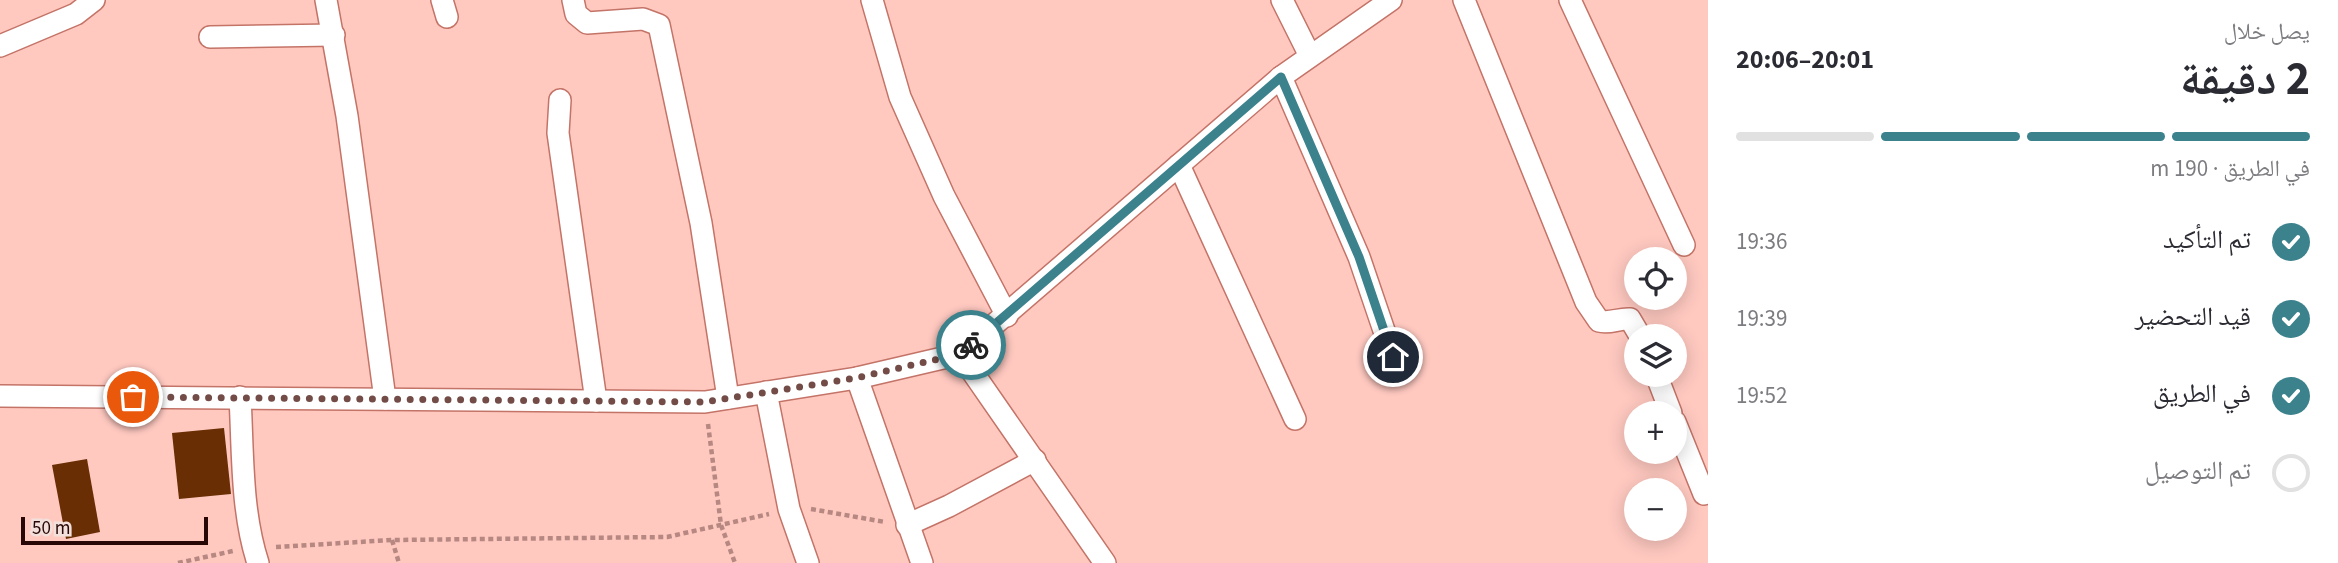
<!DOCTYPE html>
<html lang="ar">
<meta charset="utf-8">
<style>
:root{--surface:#fff;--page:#f2f2f3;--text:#2b2b33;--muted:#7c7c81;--line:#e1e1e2;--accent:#3c828d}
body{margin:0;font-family:"Source Sans 3","Noto Naskh Arabic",sans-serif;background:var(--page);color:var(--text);direction:rtl;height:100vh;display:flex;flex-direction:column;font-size:26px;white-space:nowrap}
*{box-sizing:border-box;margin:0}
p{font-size:23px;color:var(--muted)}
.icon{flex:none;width:38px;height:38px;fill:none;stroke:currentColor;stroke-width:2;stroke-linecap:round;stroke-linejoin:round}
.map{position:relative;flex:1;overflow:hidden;direction:ltr}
.panel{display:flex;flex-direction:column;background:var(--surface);width:630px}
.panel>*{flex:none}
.fabs{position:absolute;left:1624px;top:247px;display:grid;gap:14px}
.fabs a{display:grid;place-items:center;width:63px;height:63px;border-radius:50%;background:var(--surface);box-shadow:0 4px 18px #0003;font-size:35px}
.scale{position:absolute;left:21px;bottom:18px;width:187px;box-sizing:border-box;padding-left:7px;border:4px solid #270806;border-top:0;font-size:19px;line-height:24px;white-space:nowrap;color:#270806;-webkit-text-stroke:5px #f3e0dd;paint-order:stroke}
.pin{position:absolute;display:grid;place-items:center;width:60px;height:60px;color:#fff;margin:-30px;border:4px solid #fff;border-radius:50%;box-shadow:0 2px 7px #0007}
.courier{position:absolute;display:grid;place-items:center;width:70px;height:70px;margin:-35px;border:5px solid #3c828d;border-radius:50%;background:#fff;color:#222;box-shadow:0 2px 9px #0007}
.overview em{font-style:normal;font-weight:700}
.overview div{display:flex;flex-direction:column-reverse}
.overview{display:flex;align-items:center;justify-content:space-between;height:119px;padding:0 28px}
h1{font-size:46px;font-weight:700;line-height:52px}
.bar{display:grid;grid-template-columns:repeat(4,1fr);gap:10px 7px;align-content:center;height:84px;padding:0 28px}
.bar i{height:9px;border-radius:5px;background:var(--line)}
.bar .on{background:var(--accent)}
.bar p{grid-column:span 4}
ol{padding:0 28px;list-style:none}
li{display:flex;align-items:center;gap:21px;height:77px}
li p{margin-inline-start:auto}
li .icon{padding:7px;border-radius:50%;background:var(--accent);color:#fff;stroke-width:4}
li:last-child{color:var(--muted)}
li i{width:38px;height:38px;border:4px solid var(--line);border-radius:50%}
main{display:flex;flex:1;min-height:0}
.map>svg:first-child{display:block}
.building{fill:#692e04}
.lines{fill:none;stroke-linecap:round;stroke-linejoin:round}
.street-casing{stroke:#c47367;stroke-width:24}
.path{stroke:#b68881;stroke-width:4.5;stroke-dasharray:5 3.5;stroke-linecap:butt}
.street{stroke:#fff;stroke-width:21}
.done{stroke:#734c47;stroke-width:7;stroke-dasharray:0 12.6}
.route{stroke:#3c828d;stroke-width:9}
</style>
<main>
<section class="panel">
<div class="overview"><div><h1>2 دقيقة</h1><p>يصل خلال</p></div><em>20:01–20:06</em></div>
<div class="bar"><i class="on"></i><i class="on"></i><i class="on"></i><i></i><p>في الطريق · 190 m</p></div>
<ol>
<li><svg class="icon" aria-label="check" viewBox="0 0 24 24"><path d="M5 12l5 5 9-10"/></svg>تم التأكيد<p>19:36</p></li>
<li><svg class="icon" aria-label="check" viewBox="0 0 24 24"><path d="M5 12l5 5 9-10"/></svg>قيد التحضير<p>19:39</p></li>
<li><svg class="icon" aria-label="check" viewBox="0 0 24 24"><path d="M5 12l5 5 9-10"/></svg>في الطريق<p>19:52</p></li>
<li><i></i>تم التوصيل</li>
</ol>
</section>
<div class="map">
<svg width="1708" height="563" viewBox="0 0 1708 563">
<rect width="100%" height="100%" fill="#ffc9c0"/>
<!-- building -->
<g class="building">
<polygon points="224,428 231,494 179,499 172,433"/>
<polygon points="87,459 100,532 66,539 52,465"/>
</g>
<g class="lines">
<defs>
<g id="street">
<polyline points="326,0 347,116 385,399"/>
<polyline points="442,0 447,17"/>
<polyline points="573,0 576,14 587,23 643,19 659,25 701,223 728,398"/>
<polyline points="872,0 900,97 944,196 1007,316"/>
<polyline points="1282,0 1310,56"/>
<path d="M 1464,0 L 1586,302 L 1599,321 C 1610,324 1619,318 1630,319 L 1640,336"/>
<polyline points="1570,0 1684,245"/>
<polyline points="210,37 334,35"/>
<polyline points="0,46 76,14 94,0"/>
<polyline points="1281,77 1359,257 1393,357"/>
<polyline points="560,100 558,133 596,401"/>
<polyline points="1179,165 1295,419"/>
<polyline points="960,354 1105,563"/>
<polyline points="1656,374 1671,413"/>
<polyline points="857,378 922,563"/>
<polyline points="766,392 789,509 808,563"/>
<polyline points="0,396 705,402 857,378 960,354 1281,77 1391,0"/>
<path d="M 240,397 C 243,452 241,511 258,563"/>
<polyline points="1675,422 1704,494"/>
<polyline points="907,525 949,506 1035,460"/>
</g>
</defs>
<!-- street casing -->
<use href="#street" class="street-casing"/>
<!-- path -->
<g class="path">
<polyline points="708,424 721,525 735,563"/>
<polyline points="811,509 885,522"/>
<polyline points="392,540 399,563"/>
<polyline points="276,547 392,540 667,537 769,514"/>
<polyline points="178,563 233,551"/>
</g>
<!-- street -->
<use href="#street" class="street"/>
</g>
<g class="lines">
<!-- done -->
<polyline class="done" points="133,397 705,402 856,378 960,354 971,345"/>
<!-- route -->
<polyline class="route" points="971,345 1281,77 1359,257 1393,357"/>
</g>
</svg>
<div class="fabs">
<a><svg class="icon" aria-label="locate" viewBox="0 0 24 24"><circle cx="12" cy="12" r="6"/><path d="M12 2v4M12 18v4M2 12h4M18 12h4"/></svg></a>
<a><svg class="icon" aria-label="layers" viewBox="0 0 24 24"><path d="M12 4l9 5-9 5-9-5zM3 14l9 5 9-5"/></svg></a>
<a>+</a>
<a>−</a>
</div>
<div class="scale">50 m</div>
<div class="pin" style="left:133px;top:397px;background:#ea580c"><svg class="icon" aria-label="bag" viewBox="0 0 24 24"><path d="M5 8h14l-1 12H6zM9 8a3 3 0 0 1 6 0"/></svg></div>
<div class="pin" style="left:1393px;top:357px;background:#1f2937"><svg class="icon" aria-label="home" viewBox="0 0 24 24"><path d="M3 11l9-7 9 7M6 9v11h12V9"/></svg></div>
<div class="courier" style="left:971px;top:345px"><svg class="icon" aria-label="bike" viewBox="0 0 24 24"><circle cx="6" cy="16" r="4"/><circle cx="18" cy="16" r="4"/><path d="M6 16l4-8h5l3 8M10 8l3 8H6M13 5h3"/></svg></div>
</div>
</main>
